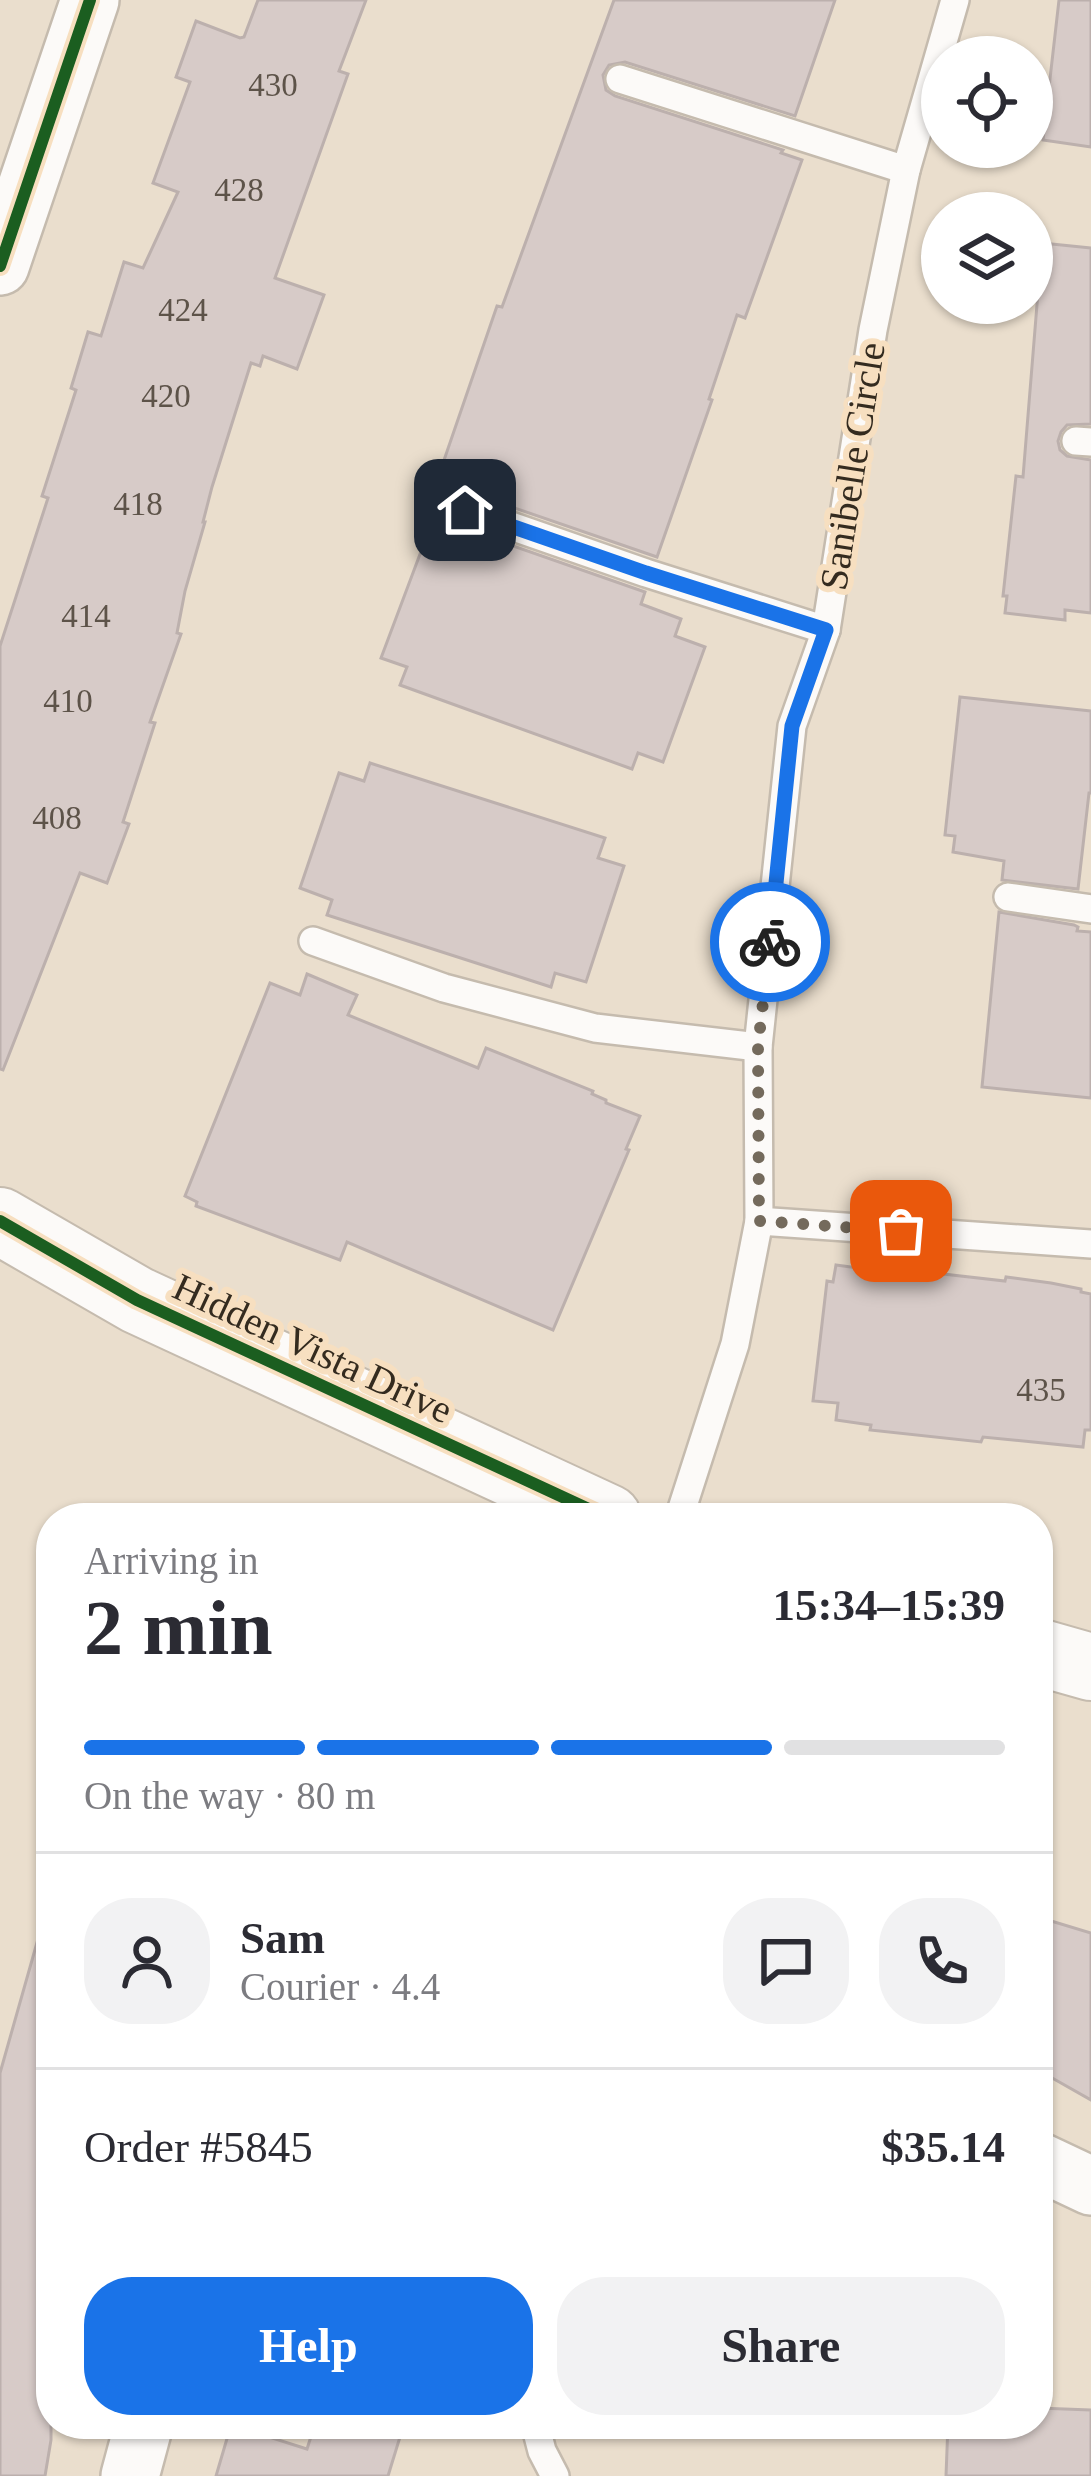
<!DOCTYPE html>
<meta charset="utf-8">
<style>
:root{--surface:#fff;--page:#f2f2f3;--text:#2b2b33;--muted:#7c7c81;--line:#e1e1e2;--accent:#1a73e8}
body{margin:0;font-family:"Times New Roman",serif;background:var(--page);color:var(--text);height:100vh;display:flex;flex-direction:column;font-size:45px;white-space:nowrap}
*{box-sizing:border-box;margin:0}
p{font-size:39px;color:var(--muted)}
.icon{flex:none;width:66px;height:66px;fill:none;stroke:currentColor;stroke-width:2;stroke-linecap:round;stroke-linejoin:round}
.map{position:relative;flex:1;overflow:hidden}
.sheet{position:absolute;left:36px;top:1503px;width:1017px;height:936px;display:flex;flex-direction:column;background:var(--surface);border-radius:48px;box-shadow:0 3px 9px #0004}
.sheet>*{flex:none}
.buttons{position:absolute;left:921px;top:36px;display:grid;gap:24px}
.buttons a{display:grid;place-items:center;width:132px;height:132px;border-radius:50%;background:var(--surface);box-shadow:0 3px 9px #0004;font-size:60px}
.pin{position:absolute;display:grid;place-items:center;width:102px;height:102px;color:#fff;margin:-51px;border-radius:24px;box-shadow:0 6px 18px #0006}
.courier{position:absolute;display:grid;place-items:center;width:120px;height:120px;margin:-60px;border:9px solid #1a73e8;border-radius:50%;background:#fff;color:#222;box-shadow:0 3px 15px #0007}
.headline em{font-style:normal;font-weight:700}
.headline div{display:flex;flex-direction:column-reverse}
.headline{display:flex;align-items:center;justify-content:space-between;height:204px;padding:0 48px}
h1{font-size:78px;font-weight:700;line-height:90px}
.bar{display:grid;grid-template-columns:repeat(4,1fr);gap:18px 12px;align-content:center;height:144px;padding:0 48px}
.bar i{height:15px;border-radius:9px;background:var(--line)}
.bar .selected{background:var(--accent)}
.bar p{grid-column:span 4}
.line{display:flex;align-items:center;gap:30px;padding:0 48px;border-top:3px solid var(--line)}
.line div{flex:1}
.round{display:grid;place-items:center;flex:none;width:126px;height:126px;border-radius:48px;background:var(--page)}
.primary-button{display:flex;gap:24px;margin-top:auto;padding:24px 48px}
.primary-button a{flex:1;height:138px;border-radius:48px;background:var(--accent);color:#fff;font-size:48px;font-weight:700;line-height:138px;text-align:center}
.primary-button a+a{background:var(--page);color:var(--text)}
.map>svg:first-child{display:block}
.building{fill:#d7cbc8;stroke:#bcb0ad;stroke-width:3}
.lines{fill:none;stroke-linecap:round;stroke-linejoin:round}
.service-casing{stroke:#c5bbae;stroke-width:32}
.minor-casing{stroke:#c5bbae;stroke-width:62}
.tertiary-casing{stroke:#c5bbae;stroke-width:70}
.service{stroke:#fcfaf8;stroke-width:27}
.minor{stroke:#fcfaf8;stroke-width:57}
.tertiary{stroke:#fcfaf8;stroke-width:66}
.cycleway-casing{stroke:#f7dfc0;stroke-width:20}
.cycleway{stroke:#1b5e20;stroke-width:12}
.done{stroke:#746a5c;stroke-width:12;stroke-dasharray:0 21.6}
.route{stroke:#1a73e8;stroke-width:15}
.labels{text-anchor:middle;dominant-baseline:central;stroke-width:12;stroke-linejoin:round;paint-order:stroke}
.number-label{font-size:33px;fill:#5d5349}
.street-label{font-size:39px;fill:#342b1f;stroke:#f7dfc0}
</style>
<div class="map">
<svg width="1091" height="2476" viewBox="0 0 1091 2476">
<rect width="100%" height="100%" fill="#eadecd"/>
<!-- building -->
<g class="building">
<polygon points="258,0 366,0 339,71 348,74 275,278 324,295 297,369 263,356 260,366 251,363 212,487 203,522 205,522 185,591 177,633 181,634 150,722 155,723 123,822 129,824 107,883 80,873 3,1070 0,1069 0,646 48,498 42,496 76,390 71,388 88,332 101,336 124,262 143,268 178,192 153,183 190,82 176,77 196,21 240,38 244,37"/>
<polygon points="614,0 835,0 795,116 625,62 609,65 603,75 606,90 615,96 783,150 781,153 802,160 745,318 737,315 709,399 712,400 657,557 471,493 454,496 448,505 451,521 459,527 645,592 641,604 681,619 675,636 705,647 663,762 638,753 632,769 400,685 407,667 381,658 452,469 442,466 497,306 502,307"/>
<polygon points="1059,0 1091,0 1091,147 1043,140"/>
<polygon points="1042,243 1091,248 1091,424 1067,425 1061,432 1058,441 1060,450 1067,456 1091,460 1091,613 1065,610 1065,620 1005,613 1007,596 1003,596 1016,476 1023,477"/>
<polygon points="960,697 1091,711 1091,793 1089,793 1078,889 1002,880 1004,861 953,852 955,836 945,835"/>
<polygon points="370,763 605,838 598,858 624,866 586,982 555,973 551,987 327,915 332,900 300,888 339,773 364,781"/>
<polygon points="999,912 1074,925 1078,927 1077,931 1091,932 1091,1098 982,1087"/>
<polygon points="307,974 357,995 348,1015 478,1068 486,1048 593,1091 592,1094 606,1100 606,1103 640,1116 626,1149 629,1150 553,1330 347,1242 340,1260 196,1206 197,1202 185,1196 270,983 300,995"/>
<polygon points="836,1265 873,1270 873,1266 1005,1281 1006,1277 1051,1283 1081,1289 1081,1292 1091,1294 1091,1430 1085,1430 1083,1447 983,1437 981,1442 870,1430 871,1425 836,1420 838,1403 813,1401 827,1281 833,1282"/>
<polygon points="1038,1917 1091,1933 1091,2100 1038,2070"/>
<polygon points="38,1939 51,1941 51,2440 45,2476 0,2476 0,2073"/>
<polygon points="1038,2408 1091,2410 1091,2476 946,2476 948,2424 1038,2424"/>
<polygon points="315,2424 404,2424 388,2476 216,2476 231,2425 307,2449"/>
</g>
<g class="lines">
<defs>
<g id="service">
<polyline points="955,0 906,170 873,330 826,630 792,726 758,1047 759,1221 1091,1244"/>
<polyline points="620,79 906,170"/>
<polyline points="1076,441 1091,442"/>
<polyline points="465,510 646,573 826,630"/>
<polyline points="1008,897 1091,909"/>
<polyline points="313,941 444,988 595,1028 758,1047"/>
<polyline points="679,1518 735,1344 759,1221"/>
<polyline points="535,2424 542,2451 555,2476"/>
</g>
<g id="minor">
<polyline points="0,266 90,0"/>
<polyline points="1038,2161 1091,2186"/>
<polyline points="130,2476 144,2424"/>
</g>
<g id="tertiary">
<polyline points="0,1221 137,1300 608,1518"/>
<polyline points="1038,1652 1091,1667"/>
</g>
</defs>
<!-- service casing -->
<use href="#service" class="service-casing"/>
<!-- minor casing -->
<use href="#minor" class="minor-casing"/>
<!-- tertiary casing -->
<use href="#tertiary" class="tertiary-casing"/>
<!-- service -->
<use href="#service" class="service"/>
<!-- minor -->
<use href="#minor" class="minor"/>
<!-- tertiary -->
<use href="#tertiary" class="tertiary"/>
<defs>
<g id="cycleway">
<polyline points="0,266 90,0"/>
<polyline points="0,1221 137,1300 608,1518"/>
</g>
</defs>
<!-- cycleway casing -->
<use href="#cycleway" class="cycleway-casing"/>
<!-- cycleway -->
<use href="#cycleway" class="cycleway"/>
</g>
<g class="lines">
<!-- done -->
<polyline class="done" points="770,942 758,1046 759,1221 901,1231"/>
<!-- route -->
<polyline class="route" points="465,510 646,573 826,630 792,726 770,942"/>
</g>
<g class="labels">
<!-- number labels -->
<g class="number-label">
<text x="273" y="85">430</text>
<text x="239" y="190">428</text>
<text x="183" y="310">424</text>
<text x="166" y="396">420</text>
<text x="138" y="504">418</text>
<text x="86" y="616">414</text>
<text x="68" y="701">410</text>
<text x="57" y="818">408</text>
<text x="1041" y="1390">435</text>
</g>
<!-- street labels -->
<g class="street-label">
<text transform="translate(852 466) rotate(-81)">Sanibelle Circle</text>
<text transform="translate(313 1348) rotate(25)">Hidden Vista Drive</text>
</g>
</g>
</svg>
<div class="buttons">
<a><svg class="icon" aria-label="locate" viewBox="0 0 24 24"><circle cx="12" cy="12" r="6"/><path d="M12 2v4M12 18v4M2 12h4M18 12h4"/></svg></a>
<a><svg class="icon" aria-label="layers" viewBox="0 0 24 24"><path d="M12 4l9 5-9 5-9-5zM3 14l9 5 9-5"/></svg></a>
</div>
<div class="pin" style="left:901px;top:1231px;background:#ea580c"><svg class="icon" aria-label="bag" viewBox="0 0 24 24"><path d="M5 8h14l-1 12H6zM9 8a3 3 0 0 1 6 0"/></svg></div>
<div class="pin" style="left:465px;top:510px;background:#1f2937"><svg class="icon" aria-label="home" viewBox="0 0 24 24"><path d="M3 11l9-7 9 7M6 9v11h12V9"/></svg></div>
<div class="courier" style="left:770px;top:942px"><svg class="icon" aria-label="bike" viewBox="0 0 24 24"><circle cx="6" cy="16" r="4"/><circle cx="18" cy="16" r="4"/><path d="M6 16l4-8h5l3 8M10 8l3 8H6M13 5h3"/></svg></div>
<section class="sheet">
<div class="headline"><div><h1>2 min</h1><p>Arriving in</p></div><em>15:34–15:39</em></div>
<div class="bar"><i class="selected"></i><i class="selected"></i><i class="selected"></i><i></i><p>On the way · 80 m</p></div>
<div class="line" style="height:216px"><a class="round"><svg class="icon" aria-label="person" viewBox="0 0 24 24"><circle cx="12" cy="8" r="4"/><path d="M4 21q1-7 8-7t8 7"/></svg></a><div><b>Sam</b><p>Courier · 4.4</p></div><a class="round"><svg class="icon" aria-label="chat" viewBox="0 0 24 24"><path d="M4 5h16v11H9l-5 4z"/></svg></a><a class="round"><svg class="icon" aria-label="phone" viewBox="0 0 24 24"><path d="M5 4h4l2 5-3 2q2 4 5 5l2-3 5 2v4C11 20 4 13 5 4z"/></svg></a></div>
<div class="line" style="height:156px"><div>Order #5845</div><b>$35.14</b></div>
<div class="primary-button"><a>Help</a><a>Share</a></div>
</section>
</div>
